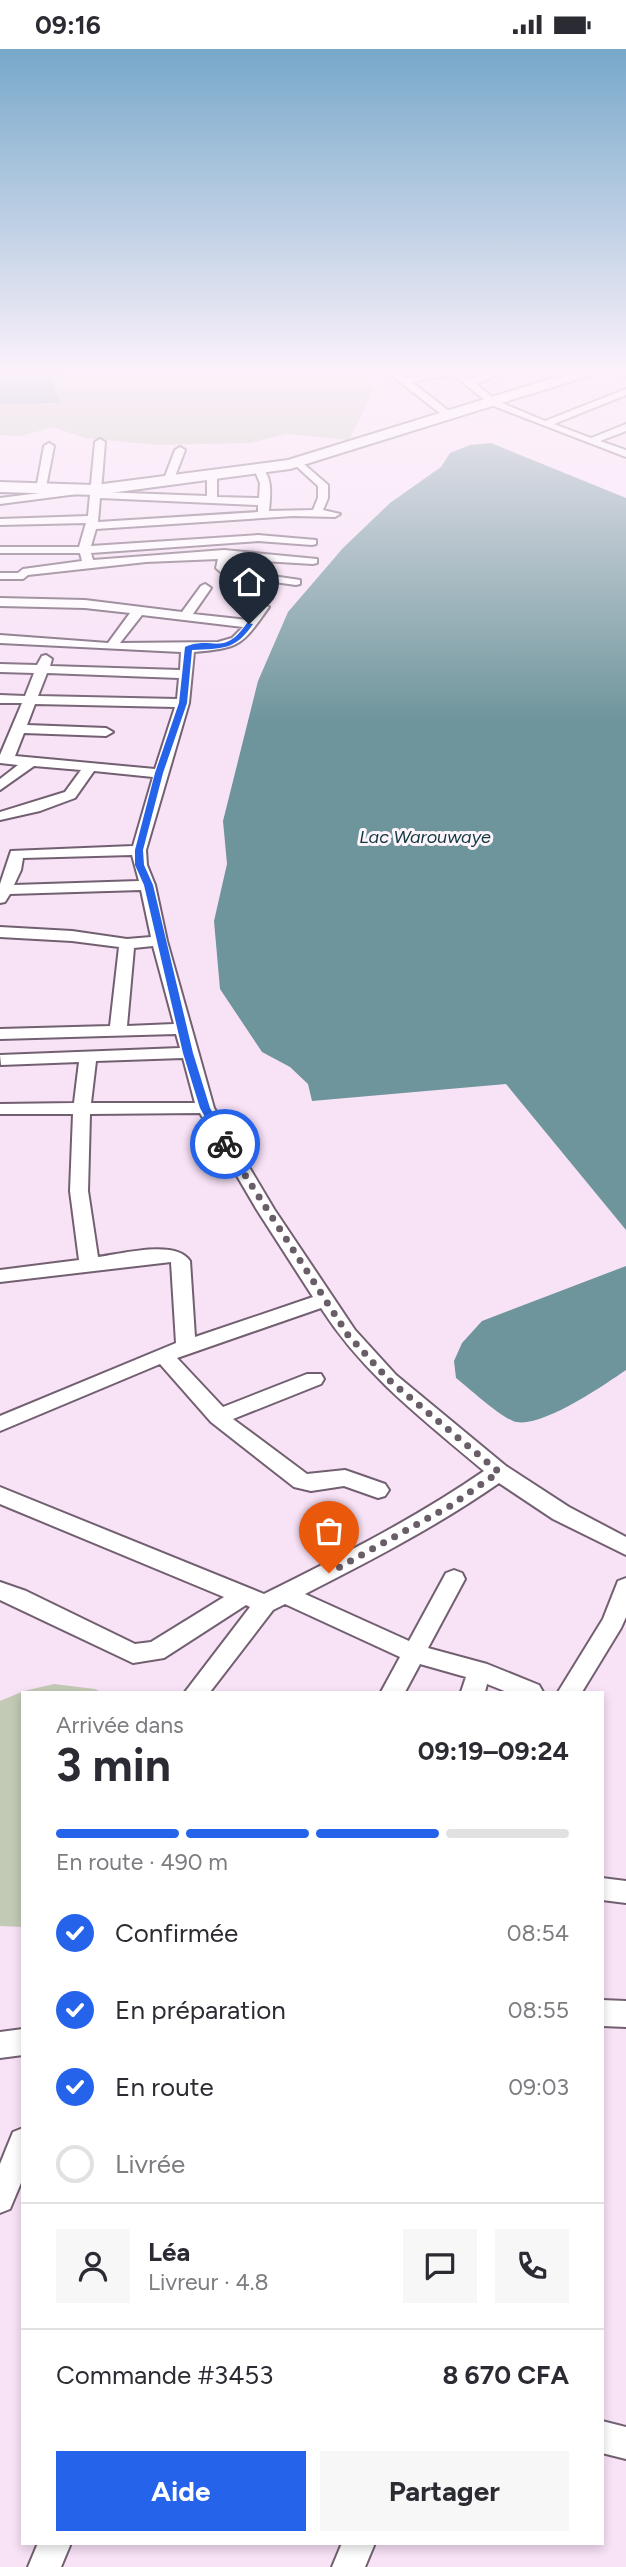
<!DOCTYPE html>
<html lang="fr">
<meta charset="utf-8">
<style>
:root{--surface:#fff;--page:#f7f7f7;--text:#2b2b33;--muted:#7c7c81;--line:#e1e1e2;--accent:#2563eb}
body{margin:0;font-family:Figtree,sans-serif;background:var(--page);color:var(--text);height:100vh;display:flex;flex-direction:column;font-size:26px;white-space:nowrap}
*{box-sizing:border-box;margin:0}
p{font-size:23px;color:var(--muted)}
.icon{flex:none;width:38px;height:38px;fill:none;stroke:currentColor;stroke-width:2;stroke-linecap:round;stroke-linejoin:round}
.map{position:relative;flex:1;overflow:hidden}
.details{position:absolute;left:21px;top:1642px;width:583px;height:854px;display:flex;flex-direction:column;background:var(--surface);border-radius:0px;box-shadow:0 4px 10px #0003}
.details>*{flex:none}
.pin{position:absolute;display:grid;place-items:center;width:60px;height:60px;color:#fff;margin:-72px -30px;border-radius:50% 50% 50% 0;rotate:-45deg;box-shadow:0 0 7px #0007}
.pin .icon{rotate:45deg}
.courier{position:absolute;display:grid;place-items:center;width:70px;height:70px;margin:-35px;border:5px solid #2563eb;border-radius:50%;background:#fff;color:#222;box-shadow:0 2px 9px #0007}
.overview em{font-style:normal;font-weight:700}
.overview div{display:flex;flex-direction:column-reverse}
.overview{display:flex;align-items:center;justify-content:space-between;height:119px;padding:0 35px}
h1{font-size:46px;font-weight:700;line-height:52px}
.bar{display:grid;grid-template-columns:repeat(4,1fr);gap:10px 7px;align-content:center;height:84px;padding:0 35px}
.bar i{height:9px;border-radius:5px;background:var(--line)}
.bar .current{background:var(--accent)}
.bar p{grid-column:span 4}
.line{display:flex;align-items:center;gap:18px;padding:0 35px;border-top:2px solid var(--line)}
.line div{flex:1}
.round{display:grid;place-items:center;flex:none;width:74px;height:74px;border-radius:0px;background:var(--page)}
ol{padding:0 35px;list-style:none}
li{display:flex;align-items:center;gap:21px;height:77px}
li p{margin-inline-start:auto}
li .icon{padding:7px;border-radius:50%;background:var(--accent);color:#fff;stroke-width:4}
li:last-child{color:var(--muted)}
li i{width:38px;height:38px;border:4px solid var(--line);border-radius:50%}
.primary-button{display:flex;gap:14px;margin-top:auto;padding:14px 35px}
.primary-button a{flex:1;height:80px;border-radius:0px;background:var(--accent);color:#fff;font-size:28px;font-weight:700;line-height:80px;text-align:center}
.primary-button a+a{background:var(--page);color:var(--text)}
.status{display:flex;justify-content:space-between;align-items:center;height:49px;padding:0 35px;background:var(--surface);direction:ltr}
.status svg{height:19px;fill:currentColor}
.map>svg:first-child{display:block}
.green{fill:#c2c9b4}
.water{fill:#6f959c}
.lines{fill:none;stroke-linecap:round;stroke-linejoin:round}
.minor-casing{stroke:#726071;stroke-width:4}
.secondary-casing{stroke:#726071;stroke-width:4}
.minor{fill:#fff;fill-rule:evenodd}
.secondary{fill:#fff;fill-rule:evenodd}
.route{fill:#2563eb}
.done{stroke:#695d68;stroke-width:7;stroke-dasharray:0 12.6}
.labels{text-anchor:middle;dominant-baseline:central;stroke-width:6;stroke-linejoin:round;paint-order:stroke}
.far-water-label{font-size:18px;font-style:italic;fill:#11383e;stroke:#fdf4fc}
</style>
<div class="status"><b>09:16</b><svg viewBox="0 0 49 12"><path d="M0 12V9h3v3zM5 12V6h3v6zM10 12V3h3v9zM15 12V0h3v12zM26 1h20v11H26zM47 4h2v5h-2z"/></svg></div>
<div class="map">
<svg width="626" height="2518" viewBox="0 0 626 2518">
<rect width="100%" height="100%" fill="#f8e2f6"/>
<!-- green -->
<g class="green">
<polygon points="118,320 356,320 375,339 349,391 288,385 249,394 156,396 85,389 53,378 21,387 0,386 0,355 61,354 48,329"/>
<polygon points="54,1635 95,1640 101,1643 23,1643 23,1878 0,1877 0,1652 24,1642"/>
</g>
<!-- water -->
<g class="water">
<polygon points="0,320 118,320 49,329 61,354 0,355"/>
<polygon points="491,394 626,449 626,1181 506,1035 312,1052 308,1035 290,1018 262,1003 220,940 214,872 227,815 223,772 258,632 288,563 343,499 390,454 441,418 450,404 470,396"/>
<path d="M 626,1217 L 626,1321 C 604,1336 538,1382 513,1372 C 498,1366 470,1340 456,1329 L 454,1312 L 462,1294 L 482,1272 Z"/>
</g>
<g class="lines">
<defs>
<g id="minor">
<polygon points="383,320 394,320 406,329 457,320 470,331 500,320 513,320 476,335 497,352 545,372 626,340 626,346 554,375 591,389 626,375 626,382 600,392 626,401 626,408 491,356 452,325 412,333 454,366 445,368"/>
<polygon points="607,320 626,321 626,327 609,322"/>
<path d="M 100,390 L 105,393 L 101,443 L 207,447 L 207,424 L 212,421 L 217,424 L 217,448 L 259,449 L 260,434 L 254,420 L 259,417 C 274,426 270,448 269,462 L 313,461 L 318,449 L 318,437 L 294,415 L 294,411 L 298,410 L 328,436 L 328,449 L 323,461 L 340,465 L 335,468 L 293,467 L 96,480 L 91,497 L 258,486 L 316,491 L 316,495 L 312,496 L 258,492 L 91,504 L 93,511 L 224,501 L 317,510 L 317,514 L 313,515 L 229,510 L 228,518 L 231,521 L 300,531 L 300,535 L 296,536 L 224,526 L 216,519 L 218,510 L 146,513 L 28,526 L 23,530 L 0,530 L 0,524 L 18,524 L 23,520 L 82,512 L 80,504 L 0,504 L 0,498 L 79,498 L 86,474 L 0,476 L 0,470 L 88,467 L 95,393 ZM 100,449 L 258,456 L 258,463 L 98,473 Z"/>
<polygon points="49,394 54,397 45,443 81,439 86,442 85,444 0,455 0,449 40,444 36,441 44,397"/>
<polygon points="180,398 185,401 174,430 165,432 164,430 175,401"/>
<path d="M 205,535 L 211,539 L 193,565 L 248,571 L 259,555 L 269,558 C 242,596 241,599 194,603 L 189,654 L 146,801 L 147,816 L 155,836 L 167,892 L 214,1059 L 274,1160 L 355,1281 L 396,1326 L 506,1417 L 569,1458 L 626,1488 L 626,1506 L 553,1470 L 499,1434 C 437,1477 372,1511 305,1545 L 409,1592 L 446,1524 L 454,1521 L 462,1524 L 465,1530 L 428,1599 L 487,1615 L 539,1636 L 543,1643 L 507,1643 L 487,1635 L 485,1643 L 461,1643 L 466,1628 L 420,1615 L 405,1643 L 381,1643 L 400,1608 L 285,1555 L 273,1561 L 210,1643 L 185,1643 L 250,1558 L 246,1556 L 164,1609 L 133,1614 L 0,1551 L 0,1533 L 26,1542 L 135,1595 L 151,1593 L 224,1548 L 0,1455 L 0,1438 L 264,1545 C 340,1507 415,1470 484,1422 C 425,1372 364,1326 321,1259 L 177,1309 L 223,1358 L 307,1325 L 321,1325 L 324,1330 L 321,1335 L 233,1370 L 307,1425 L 345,1421 L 385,1435 L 389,1441 L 385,1447 L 378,1449 L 344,1437 L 311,1442 L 294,1438 L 211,1373 L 160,1315 L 0,1382 L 0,1367 L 176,1294 L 171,1213 L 0,1233 L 0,1221 L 79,1211 L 70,1142 L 73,1065 L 0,1065 L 0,1055 L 74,1054 L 79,1013 L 1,1016 L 0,1006 L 180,999 L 176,985 L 0,990 L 0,980 L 110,977 L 119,898 L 72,892 L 0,888 L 0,878 L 72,882 L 127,890 L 151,888 L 141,841 L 10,845 L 5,853 L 0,854 L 0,835 L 11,802 L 133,797 L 153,728 L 94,722 L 75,749 L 40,762 L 0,771 L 0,763 L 65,743 L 81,721 L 34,717 L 0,741 L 0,730 L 18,716 L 0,714 L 0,706 L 22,654 L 0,654 L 0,646 L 25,647 L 34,624 L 0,623 L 0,615 L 37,616 L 42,607 L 46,606 L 52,610 L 50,617 L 180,621 L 181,603 L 0,594 L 0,586 L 108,594 L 130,564 L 85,559 L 0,557 L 0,549 L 85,551 L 182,563 L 201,537 ZM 142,566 L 243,578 L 232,589 L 218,593 L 120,594 ZM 47,624 L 179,629 L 177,650 L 38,647 ZM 35,655 L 175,658 L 155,720 L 15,707 L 24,684 L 106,687 L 113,683 L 106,679 L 27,676 ZM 132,806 L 139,832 L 14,836 L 21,821 L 23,809 ZM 153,897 L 174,975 L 127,977 L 134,899 ZM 183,1009 L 195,1054 L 91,1054 L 96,1012 ZM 200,1064 L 257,1161 L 313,1248 L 195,1288 L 190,1212 C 176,1190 121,1205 98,1208 L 88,1142 L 90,1065 Z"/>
<polygon points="626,1529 626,1568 621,1579 582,1643 558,1643 603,1570 618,1532"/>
<polygon points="602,1829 626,1832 626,1854 602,1851"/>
<polygon points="602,1951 626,1952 626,1978 602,1977"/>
<polygon points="23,1980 23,2006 0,2009 0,1983"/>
<polygon points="23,2079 23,2129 10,2160 0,2164 0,2115 13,2083"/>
<polygon points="602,2372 626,2378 626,2410 602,2404"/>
<polygon points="38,2494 71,2494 61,2518 28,2518"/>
<polygon points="342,2494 375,2494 365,2518 332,2518"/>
</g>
<polygon id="secondary" points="582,320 603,320 601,323 290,420 95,446 0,443 0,433 95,436 288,411"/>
</defs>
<!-- minor casing -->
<use href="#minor" class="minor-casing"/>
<!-- secondary casing -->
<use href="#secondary" class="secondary-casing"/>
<!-- minor -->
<use href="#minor" class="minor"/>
<!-- secondary -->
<use href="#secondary" class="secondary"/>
</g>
<!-- sky -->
<linearGradient id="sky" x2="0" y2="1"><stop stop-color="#77a8ca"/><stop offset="0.48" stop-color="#fcf2fb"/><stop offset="1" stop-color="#fcf2fb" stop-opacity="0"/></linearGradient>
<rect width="626" height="672" fill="url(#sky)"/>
<!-- route -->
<path class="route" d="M 247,574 L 253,575 C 235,602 222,599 192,601 L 187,654 L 163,724 L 143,801 L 144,816 L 153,836 L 193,1004 L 210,1059 L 231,1095 L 225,1098 L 220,1095 L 200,1059 L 183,1004 L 144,836 L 135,816 L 135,801 L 155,724 L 179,654 L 185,598 C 213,586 223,609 247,574 Z"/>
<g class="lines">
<!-- done -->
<polyline class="done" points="225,1095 348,1286 389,1331 499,1423 450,1457 329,1524"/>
</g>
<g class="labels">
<!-- far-water labels -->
<g class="far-water-label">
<text x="425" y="788">Lac Warouwaye</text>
</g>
</g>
</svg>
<div class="pin" style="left:329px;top:1524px;background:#ea580c"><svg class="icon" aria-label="bag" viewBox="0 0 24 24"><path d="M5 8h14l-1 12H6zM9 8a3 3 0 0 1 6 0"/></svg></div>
<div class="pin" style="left:249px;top:575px;background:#1f2937"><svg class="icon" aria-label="home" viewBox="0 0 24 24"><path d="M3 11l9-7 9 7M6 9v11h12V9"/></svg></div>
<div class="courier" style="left:225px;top:1095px"><svg class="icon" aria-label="bike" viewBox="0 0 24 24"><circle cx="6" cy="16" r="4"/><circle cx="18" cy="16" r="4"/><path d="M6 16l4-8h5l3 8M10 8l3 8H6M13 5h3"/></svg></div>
<section class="details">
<div class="overview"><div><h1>3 min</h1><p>Arrivée dans</p></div><em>09:19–09:24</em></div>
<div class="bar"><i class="current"></i><i class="current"></i><i class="current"></i><i></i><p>En route · 490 m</p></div>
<ol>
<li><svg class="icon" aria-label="check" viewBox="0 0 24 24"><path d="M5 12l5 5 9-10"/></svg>Confirmée<p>08:54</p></li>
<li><svg class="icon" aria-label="check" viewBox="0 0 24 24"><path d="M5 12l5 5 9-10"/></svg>En préparation<p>08:55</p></li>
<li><svg class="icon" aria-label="check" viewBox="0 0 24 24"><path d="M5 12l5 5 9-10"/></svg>En route<p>09:03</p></li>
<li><i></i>Livrée</li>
</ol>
<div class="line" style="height:126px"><a class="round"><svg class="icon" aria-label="person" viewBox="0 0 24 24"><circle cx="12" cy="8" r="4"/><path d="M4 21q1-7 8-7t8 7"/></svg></a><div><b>Léa</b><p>Livreur · 4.8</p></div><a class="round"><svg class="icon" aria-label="chat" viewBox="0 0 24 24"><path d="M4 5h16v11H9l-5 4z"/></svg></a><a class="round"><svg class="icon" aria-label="phone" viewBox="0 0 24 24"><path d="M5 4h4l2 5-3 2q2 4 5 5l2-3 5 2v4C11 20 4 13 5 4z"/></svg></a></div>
<div class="line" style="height:91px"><div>Commande #3453</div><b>8 670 CFA</b></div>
<div class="primary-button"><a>Aide</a><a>Partager</a></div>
</section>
</div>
